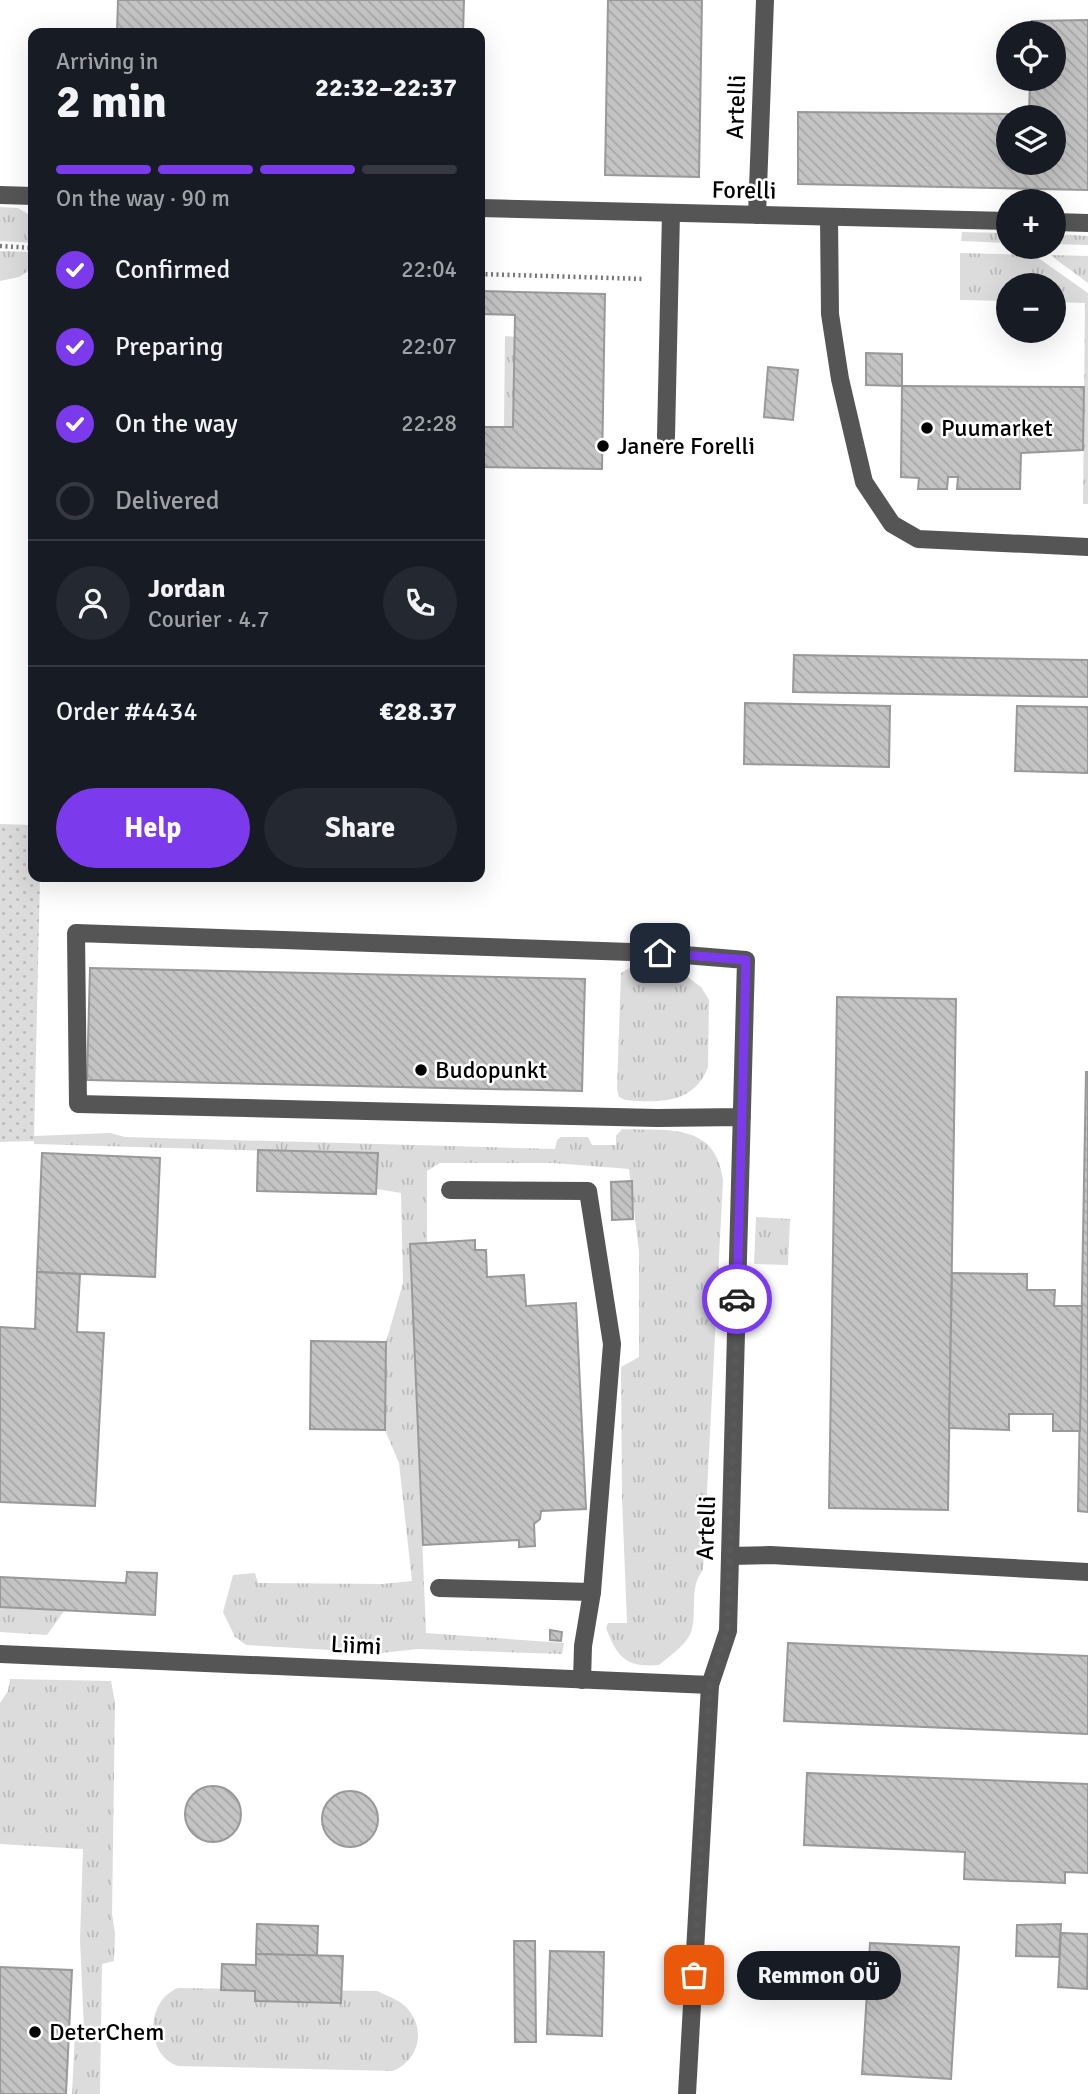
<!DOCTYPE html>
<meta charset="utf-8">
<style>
:root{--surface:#171b24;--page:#242831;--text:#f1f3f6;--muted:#9ea1a6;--line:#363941;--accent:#7c3aed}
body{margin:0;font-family:Signika,sans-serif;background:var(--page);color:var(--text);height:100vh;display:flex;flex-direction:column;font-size:26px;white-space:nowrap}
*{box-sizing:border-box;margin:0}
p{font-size:23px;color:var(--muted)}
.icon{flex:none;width:38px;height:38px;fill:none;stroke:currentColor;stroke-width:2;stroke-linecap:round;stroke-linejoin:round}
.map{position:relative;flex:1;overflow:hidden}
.panel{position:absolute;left:28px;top:28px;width:457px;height:854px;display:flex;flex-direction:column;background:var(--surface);border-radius:14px;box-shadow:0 7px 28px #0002}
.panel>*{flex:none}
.fabs{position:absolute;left:996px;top:21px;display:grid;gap:14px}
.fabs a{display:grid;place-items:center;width:70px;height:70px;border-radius:50%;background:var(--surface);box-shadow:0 7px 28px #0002;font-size:35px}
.pin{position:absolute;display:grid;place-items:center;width:60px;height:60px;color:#fff;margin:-30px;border-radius:14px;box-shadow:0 4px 10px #0006}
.courier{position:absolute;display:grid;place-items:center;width:70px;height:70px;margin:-35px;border:5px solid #7c3aed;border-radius:50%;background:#fff;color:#222;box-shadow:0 2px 9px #0007}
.bubble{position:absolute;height:49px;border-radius:24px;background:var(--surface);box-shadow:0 7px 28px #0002;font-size:23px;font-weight:800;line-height:49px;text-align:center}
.overview em{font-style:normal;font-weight:800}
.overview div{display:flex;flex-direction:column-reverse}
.overview{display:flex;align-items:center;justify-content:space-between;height:119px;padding:0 28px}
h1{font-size:46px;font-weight:800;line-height:52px}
.bar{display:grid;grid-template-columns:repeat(4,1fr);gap:10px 7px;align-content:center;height:84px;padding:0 28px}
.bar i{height:9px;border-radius:5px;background:var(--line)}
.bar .active{background:var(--accent)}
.bar p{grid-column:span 4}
.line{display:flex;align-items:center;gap:18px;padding:0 28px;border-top:2px solid var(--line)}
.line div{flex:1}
.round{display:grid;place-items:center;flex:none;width:74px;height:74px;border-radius:37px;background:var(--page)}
ol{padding:0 28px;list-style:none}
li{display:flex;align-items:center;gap:21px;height:77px}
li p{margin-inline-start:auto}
li .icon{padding:7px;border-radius:50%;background:var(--accent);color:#fff;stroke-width:4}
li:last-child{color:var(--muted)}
li i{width:38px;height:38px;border:4px solid var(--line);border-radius:50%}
.primary-button{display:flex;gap:14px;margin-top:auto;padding:14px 28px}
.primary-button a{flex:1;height:80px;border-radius:42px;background:var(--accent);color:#fff;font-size:28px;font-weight:800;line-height:80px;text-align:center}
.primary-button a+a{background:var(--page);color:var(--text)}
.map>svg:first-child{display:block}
.grass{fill:url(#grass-tufts)}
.park{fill:url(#park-dots)}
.building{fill:url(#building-back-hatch);stroke:#999;stroke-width:2;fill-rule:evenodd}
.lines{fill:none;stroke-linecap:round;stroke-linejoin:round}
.path{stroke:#777;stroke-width:4.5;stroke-dasharray:2 3.5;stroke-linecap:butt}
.minor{stroke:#555;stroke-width:18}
.done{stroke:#595959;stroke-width:7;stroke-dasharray:0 12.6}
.route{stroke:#7c3aed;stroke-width:9}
.poi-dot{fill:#000;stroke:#fff;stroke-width:2.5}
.labels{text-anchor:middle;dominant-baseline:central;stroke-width:5;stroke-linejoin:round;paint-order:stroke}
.street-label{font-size:24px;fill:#000;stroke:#fff}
.poi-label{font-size:24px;fill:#000;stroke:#fff;text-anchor:start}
</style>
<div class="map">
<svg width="1088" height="2094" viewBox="0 0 1088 2094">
<defs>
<pattern id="grass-tufts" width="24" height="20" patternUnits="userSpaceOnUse" patternTransform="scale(1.75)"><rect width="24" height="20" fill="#dcdcdc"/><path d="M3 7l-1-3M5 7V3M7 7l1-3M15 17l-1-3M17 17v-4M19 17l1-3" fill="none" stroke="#bbb"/></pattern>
<pattern id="park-dots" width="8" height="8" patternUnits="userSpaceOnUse" patternTransform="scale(1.75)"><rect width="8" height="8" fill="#dcdcdc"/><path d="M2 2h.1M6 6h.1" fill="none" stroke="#bbb" stroke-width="1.8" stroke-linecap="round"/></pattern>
<pattern id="building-back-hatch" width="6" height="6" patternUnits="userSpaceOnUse" patternTransform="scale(1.75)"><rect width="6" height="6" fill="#c4c4c4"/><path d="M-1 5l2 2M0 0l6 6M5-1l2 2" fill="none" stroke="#a7a7a7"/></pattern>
</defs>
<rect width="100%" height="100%" fill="#fff"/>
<!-- grass -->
<g class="grass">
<polygon points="0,207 18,208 33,217 33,243 0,241"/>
<polygon points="962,232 1008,233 1008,243 961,241"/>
<polygon points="1054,234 1088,236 1088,245 1054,244"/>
<polygon points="0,251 33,252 33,268 19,277 0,281"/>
<polygon points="960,253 1034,255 1088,293 1088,504 1083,504 1085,303 1054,302 1054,285 1008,285 1008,301 960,300"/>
<polygon points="1051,255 1088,256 1088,283 1054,258"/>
<polygon points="505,336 515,337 513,427 504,427"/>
<path d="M 633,966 L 677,969 L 701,987 L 709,1000 L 708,1067 C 694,1104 659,1103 625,1100 L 619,1097 L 617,1089 L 621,973 Z"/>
<path d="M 622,1129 C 667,1131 716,1122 723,1180 L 703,1570 C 689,1588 697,1608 692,1629 C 689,1643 670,1656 659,1665 C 626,1668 617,1657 606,1628 L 608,1623 L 627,1623 L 622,1497 L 621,1367 L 639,1357 L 639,1252 L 629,1169 L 553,1163 L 440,1163 L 427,1171 L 427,1243 L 410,1244 L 426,1633 L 564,1643 L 562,1654 L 418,1649 L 381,1653 L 246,1645 L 235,1637 L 223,1612 L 233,1575 L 255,1573 L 258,1583 L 382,1584 L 412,1581 L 399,1463 L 385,1430 L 386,1342 L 403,1283 L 401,1193 L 377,1189 L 378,1154 L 34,1144 L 34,1136 L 110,1133 L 125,1137 L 555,1149 L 557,1140 L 561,1137 L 588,1137 L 592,1145 L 616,1145 L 616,1136 Z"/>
<polygon points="756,1217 790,1219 788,1265 754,1264"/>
<polygon points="0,1607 64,1611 47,1635 0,1632"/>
<polygon points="10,1679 111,1681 115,1702 112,1914 115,1933 114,1961 102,1964 100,2094 72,2094 75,2032 84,2030 80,1940 83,1849 0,1844 0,1703 8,1691"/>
<path d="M 178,1988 L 377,1991 C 387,1996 398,1999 406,2007 C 427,2029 419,2060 393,2071 L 178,2066 C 145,2055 145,2001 178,1988 Z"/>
</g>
<!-- park -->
<polygon class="park" points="0,824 33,825 33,877 40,877 34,1141 0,1142"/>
<!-- building -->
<g class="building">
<polygon points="118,0 464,0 463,33 117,33"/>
<polygon points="608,0 702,0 699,177 605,175"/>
<path d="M 1088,20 L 1088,190 L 798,184 L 798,112 L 1029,114 L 1030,79 L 1054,79 L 1054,33 L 1031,33 L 1032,21 ZM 1008,117 L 1054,117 L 1054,163 L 1008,163 Z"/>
<polygon points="480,291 605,294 602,469 480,467 480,427 513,427 515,315 480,314"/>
<polygon points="866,353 902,354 902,386 866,385"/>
<polygon points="768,367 798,370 793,420 764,417"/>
<polygon points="902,386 1084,387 1083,450 1021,453 1020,489 957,489 958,477 948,477 947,489 918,489 919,478 901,477"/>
<polygon points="794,655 1088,660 1088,697 793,692"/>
<polygon points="745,703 890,706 889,767 744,764"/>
<polygon points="1017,706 1088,707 1088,773 1015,771"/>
<polygon points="90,968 585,979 582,1091 87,1080"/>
<polygon points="837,997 956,999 948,1510 829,1508"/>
<polygon points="1086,1072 1088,1072 1088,1512 1078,1511"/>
<polygon points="258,1150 378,1153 376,1194 257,1191"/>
<polygon points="42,1153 160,1158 155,1277 37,1272"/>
<polygon points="632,1181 633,1219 612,1220 611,1182"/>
<polygon points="475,1240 475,1250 486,1250 487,1277 524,1275 526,1306 576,1303 586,1509 541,1511 540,1519 534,1524 535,1546 519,1547 519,1540 423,1545 410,1244"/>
<polygon points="37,1272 80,1274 77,1332 104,1333 95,1506 0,1502 0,1327 35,1329"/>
<polygon points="952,1273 1027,1274 1027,1290 1055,1290 1054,1306 1082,1306 1080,1431 1053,1431 1053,1414 1009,1414 1009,1430 949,1428"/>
<polygon points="311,1341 386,1342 385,1430 310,1429"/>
<polygon points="127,1572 157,1573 155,1615 0,1607 0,1577 126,1583"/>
<polygon points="550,1630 562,1632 561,1641 550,1640"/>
<polygon points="788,1643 1088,1656 1088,1734 784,1721"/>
<polygon points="807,1773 1088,1784 1088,1873 1065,1872 1065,1883 964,1879 965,1852 804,1845"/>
<circle cx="213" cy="1814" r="28"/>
<circle cx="350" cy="1819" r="28"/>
<polygon points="257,1924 318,1926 317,1956 256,1954"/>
<polygon points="1061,1924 1059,1957 1016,1956 1017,1925"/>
<polygon points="1061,1933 1088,1934 1087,1989 1058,1987"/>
<polygon points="514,1941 535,1941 536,2042 515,2042"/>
<polygon points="870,1943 959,1947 951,2079 862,2074"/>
<polygon points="550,1951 604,1952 602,2036 547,2034"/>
<polygon points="256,1954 343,1956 341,2003 255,2001 255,1991 221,1990 222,1964 256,1965"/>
<polygon points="0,1967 72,1970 66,2094 0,2094"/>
</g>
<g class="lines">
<!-- path -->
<g class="path">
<polyline points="0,246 33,248"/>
<polyline points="1008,248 1052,249"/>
<polyline points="480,274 644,279"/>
</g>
<!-- minor -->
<g class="minor">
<polyline points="0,195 33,196"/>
<polyline points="480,208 1008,221"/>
<polyline points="757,215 765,0"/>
<polyline points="829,217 830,314 840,379 864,482 892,524 918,539 1088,547"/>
<polyline points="1054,222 1088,223"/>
<polyline points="666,437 671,213"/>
<polyline points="450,1190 588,1191 612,1344 592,1592 583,1646 582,1680"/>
<polyline points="730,1556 770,1555 1088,1572"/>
<polyline points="439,1588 592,1592"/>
<polyline points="0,1654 710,1685"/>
<polyline points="687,2094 710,1685 728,1631 746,960 660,953 76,933 78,1104 657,1118 742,1117"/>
</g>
</g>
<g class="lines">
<!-- done -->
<polyline class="done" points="694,1975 710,1685 728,1630 737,1299"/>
<!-- route -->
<polyline class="route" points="660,953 746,960 737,1299"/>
</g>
<!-- markers -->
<g class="poi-dot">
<circle cx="927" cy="428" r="7"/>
<circle cx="603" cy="446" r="7"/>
<circle cx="421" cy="1070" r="7"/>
<circle cx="35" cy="2032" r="7"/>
</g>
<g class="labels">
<!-- street labels -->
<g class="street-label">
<text transform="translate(736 107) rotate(-88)">Artelli</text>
<text transform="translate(744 190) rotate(1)">Forelli</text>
<text transform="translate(706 1528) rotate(-88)">Artelli</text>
<text transform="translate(356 1645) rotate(3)">Liimi</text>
</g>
<!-- poi labels -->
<g class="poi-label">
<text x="941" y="428">Puumarket</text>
<text x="617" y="446">Janere Forelli</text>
<text x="435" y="1070">Budopunkt</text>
<text x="49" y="2032">DeterChem</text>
</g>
</g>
</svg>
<div class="fabs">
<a><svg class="icon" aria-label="locate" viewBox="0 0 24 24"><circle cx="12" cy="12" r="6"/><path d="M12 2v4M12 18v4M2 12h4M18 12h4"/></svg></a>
<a><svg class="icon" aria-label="layers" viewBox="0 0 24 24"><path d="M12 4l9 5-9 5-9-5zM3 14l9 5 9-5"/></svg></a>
<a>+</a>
<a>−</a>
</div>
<div class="pin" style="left:694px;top:1975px;background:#ea580c"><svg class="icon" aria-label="bag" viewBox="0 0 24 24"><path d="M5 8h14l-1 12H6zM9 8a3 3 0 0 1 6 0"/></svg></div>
<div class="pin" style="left:660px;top:953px;background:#1f2937"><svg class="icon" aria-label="home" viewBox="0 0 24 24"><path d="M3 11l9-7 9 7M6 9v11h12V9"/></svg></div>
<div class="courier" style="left:737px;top:1299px"><svg class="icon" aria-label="car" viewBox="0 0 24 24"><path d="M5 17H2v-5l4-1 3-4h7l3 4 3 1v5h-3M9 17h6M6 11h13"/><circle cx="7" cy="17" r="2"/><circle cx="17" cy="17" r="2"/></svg></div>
<div class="bubble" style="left:737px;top:1951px;width:164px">Remmon OÜ</div>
<section class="panel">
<div class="overview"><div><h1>2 min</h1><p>Arriving in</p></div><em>22:32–22:37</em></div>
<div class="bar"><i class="active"></i><i class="active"></i><i class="active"></i><i></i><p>On the way · 90 m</p></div>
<ol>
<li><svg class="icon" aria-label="check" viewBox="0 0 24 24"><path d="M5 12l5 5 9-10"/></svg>Confirmed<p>22:04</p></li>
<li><svg class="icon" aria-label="check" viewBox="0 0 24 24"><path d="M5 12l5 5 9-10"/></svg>Preparing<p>22:07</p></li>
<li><svg class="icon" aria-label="check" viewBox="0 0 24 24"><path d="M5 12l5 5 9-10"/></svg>On the way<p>22:28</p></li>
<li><i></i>Delivered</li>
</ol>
<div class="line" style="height:126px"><a class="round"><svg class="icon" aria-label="person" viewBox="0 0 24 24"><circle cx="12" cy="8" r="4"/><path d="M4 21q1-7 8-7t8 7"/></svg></a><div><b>Jordan</b><p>Courier · 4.7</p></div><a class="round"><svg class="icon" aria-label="phone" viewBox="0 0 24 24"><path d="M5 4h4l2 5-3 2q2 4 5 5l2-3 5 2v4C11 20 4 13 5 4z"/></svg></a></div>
<div class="line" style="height:91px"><div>Order #4434</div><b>€28.37</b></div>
<div class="primary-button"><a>Help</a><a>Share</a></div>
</section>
</div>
